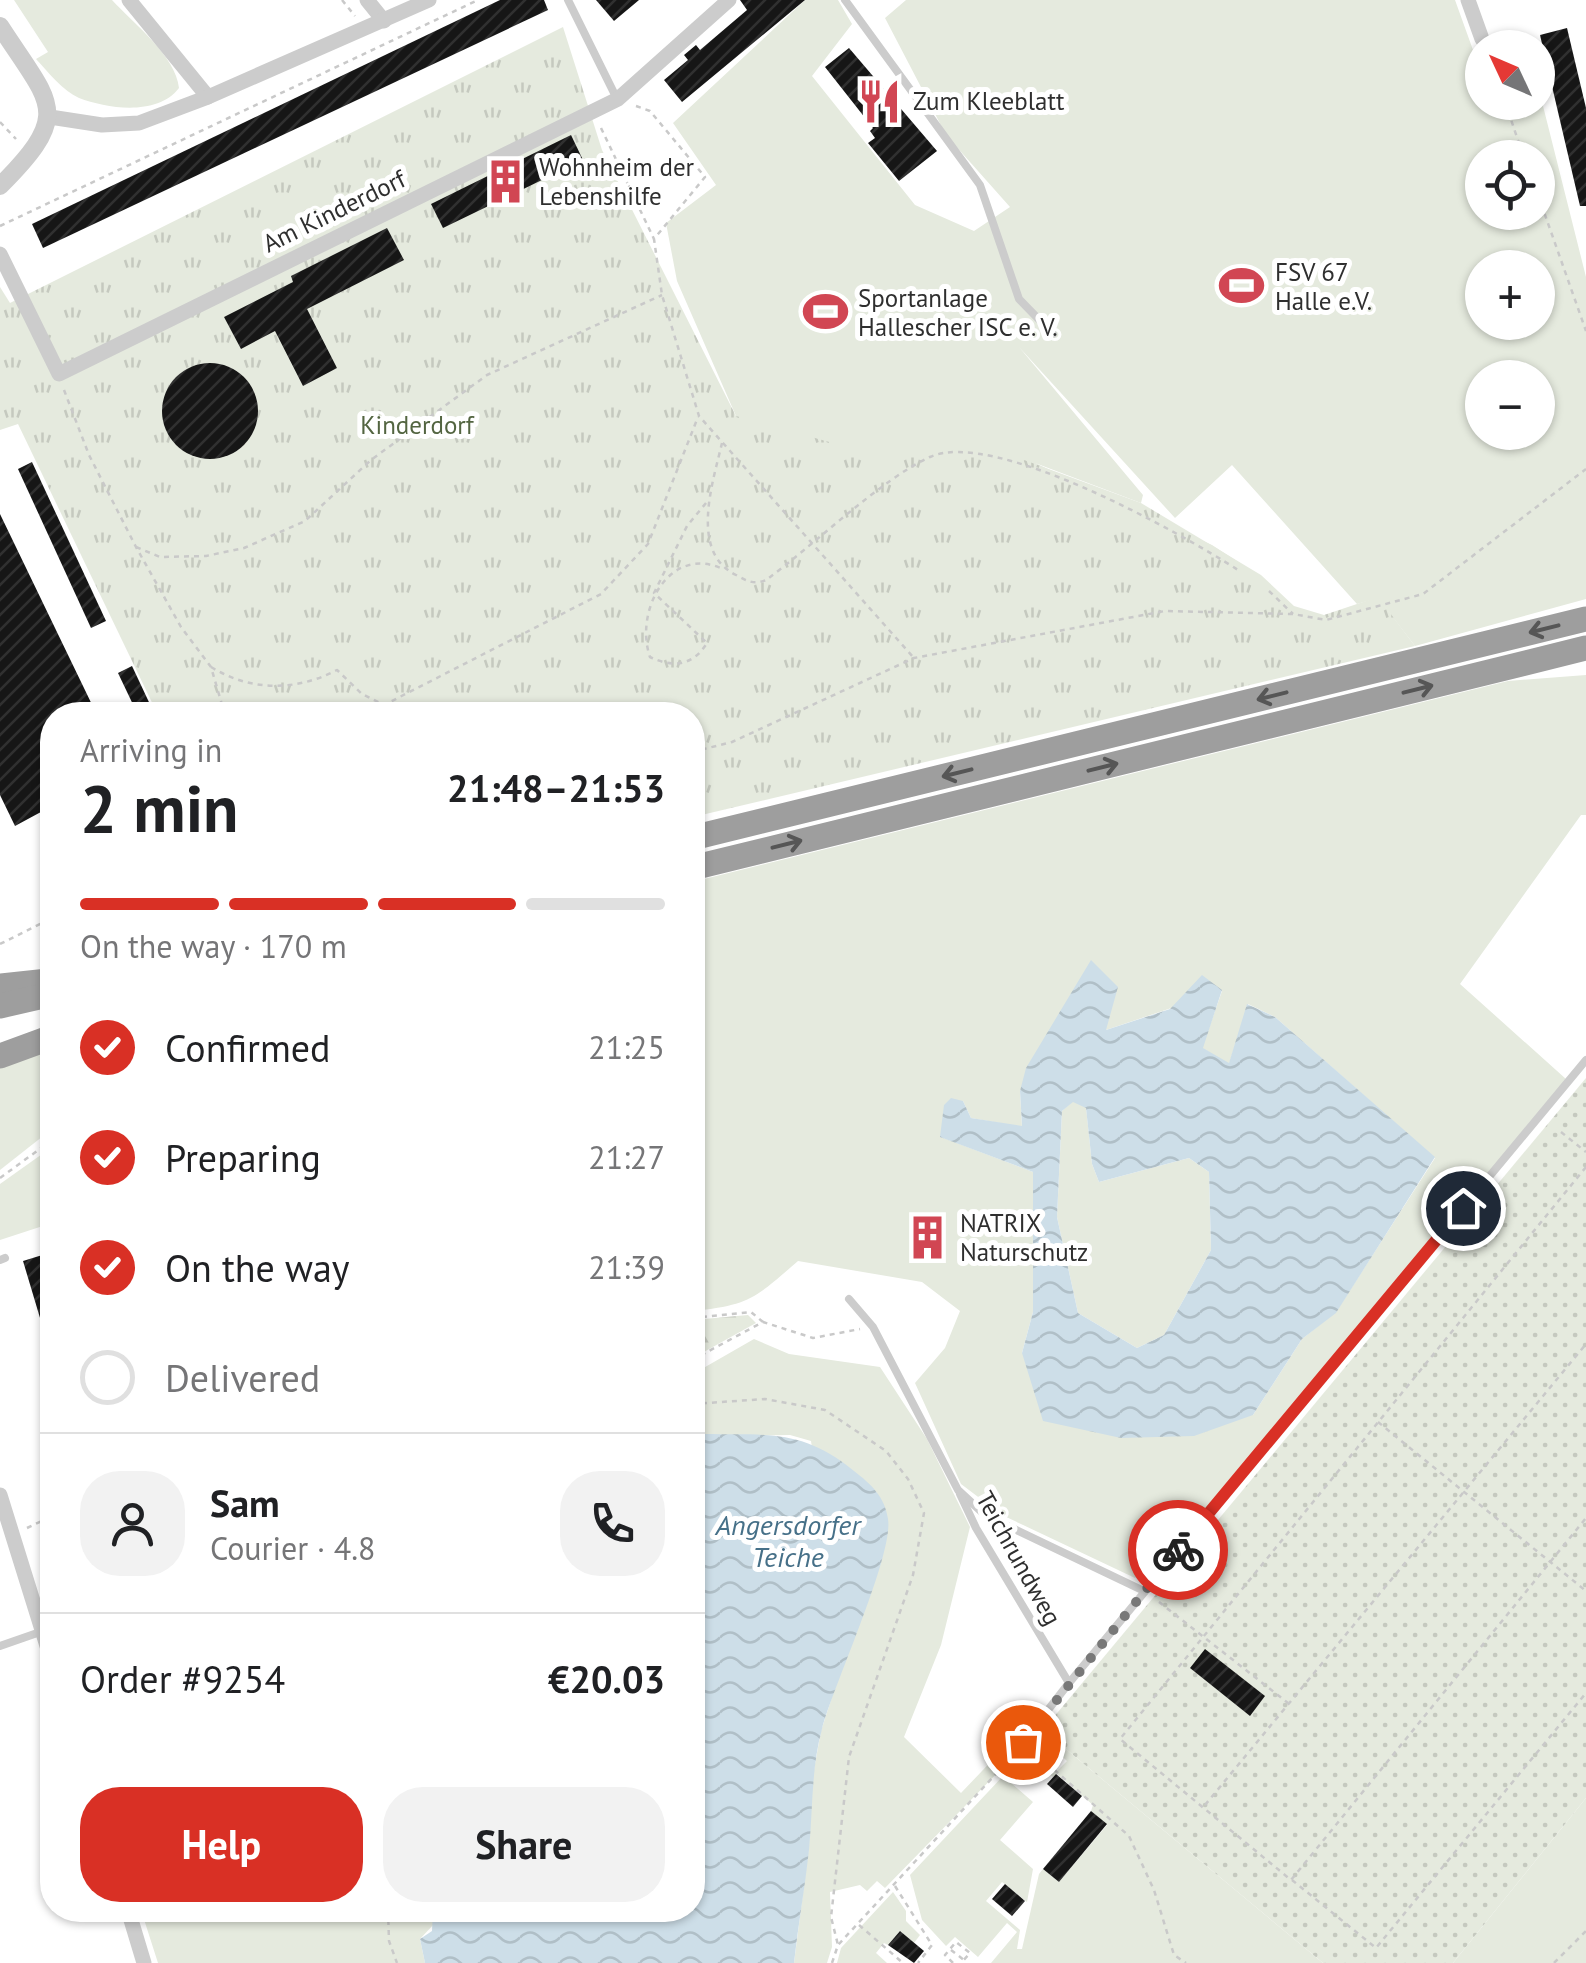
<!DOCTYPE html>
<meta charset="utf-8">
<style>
:root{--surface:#fff;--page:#f2f2f2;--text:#202124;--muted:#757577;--line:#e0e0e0;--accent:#d93025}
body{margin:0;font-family:"PT Sans",sans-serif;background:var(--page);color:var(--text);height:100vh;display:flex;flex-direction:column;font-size:38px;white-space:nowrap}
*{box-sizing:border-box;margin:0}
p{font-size:32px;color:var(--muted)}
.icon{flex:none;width:55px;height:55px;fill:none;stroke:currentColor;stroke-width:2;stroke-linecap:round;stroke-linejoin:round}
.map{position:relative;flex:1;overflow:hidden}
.sheet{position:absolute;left:40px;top:702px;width:665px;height:1220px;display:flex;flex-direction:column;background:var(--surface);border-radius:40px;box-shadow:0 2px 8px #0004}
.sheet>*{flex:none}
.needle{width:65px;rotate:314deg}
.tools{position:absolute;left:1465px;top:30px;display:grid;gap:20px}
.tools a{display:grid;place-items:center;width:90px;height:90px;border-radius:50%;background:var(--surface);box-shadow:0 2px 8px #0004;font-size:50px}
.pin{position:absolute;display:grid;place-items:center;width:85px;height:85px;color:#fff;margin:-42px;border:5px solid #fff;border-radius:50%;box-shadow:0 2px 10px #0007}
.courier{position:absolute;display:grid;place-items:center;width:100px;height:100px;margin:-50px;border:8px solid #d93025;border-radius:50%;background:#fff;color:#222;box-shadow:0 2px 12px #0007}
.summary em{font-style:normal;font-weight:600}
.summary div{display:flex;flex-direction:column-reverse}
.summary{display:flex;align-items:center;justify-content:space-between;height:170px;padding:0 40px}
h1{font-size:65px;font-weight:600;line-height:75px}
.bar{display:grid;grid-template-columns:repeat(4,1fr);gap:15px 10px;align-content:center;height:120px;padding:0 40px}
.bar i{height:12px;border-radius:8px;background:var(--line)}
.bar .current{background:var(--accent)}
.bar p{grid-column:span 4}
.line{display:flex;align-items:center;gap:25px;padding:0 40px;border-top:2px solid var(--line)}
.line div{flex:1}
.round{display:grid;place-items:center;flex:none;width:105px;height:105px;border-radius:40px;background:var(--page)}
ol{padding:0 40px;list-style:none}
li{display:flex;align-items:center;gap:30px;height:110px}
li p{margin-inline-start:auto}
li .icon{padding:10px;border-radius:50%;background:var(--accent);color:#fff;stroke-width:4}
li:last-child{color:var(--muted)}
li i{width:55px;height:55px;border:5px solid var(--line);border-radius:50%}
.cta{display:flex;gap:20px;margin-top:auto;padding:20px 40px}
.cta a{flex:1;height:115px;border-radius:40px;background:var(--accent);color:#fff;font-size:40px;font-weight:600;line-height:115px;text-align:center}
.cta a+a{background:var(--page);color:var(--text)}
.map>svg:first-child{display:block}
.grass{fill:#e5eade;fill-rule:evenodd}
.forest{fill:url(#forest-firs)}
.park{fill:url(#park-tufts)}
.garden{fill:url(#garden-dots)}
.water{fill:url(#water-waves);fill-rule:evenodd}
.building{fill:url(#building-hatch)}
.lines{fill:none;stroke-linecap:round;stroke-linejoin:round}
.path{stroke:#c9c9c9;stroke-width:2.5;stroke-dasharray:5 5;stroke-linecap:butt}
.service{stroke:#ccc;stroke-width:8}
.minor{stroke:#ccc;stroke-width:15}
.tertiary{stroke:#ccc;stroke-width:18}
.trunk{stroke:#9e9e9e;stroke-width:25}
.oneway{stroke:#565656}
.done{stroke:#787878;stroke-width:10;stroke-dasharray:0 18}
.route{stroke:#d93025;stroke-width:12}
.labels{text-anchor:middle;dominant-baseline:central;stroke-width:10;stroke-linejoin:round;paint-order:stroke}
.poi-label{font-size:25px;fill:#2f2f2f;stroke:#fff;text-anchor:start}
.street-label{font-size:25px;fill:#2f2f2f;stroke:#fff}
.park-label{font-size:25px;fill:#536541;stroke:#fff}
.water-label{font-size:28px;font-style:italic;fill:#467088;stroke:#fff}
</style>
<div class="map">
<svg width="1586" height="1963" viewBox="0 0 1586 1963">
<defs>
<pattern id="forest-firs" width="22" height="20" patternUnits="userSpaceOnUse" patternTransform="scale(2.5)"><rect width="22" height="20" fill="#e5eade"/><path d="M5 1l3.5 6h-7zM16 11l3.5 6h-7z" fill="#c5c9bf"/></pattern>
<pattern id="park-tufts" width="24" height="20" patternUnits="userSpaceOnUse" patternTransform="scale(2.5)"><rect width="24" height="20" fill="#e5eade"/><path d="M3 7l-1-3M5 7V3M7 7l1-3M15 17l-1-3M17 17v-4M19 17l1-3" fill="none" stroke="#c5c9bf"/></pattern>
<pattern id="garden-dots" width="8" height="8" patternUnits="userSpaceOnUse" patternTransform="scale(2.5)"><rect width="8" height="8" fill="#e5eade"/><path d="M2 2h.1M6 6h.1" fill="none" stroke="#c5c9bf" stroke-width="1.8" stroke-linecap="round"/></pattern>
<pattern id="water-waves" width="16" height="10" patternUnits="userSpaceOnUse" patternTransform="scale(2.5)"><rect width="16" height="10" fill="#cddee8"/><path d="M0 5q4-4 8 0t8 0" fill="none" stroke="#b0bfc7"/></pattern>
<pattern id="building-hatch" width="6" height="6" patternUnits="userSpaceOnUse" patternTransform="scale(2.5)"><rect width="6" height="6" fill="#161616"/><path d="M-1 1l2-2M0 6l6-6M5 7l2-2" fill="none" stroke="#303030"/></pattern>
</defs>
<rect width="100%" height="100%" fill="#fff"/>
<!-- grass -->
<g class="grass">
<path d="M 14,0 L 112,0 C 133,23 176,56 179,88 C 158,116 108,109 79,98 C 63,91 48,72 36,59 L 48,52 Z"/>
<path d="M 805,0 L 838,0 L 852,24 L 812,76 L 915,205 L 974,231 L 1010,207 L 946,135 L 885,18 L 906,0 L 1455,0 L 1473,50 L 1482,48 L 1482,102 L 1538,102 L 1538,86 L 1586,277 L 1586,599 L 1415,646 L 1378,598 L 1357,604 L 1232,465 L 1175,518 L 1019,347 L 1143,495 L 1141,503 L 1035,463 L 1212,545 L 1260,576 L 816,538 L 718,432 L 736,416 L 677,281 L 666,223 L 716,185 L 673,123 ZM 1482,158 L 1538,158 L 1538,212 L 1482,212 ZM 1482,268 L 1538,268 L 1538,322 L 1482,322 ZM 1482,378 L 1538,378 L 1538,432 L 1482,432 Z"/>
<path d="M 1586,675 L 1586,815 L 1581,815 L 1460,984 L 1566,1079 L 1247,1463 L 1198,1519 L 1135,1578 L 1002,1515 L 961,1484 L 915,1383 L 945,1348 L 960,1311 L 922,1282 L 798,1261 C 755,1298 751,1305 693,1311 L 692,882 L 1508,681 ZM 1222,991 L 1202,1048 L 1229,1064 L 1248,1004 L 1275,1017 L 1435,1158 L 1336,1312 L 1302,1339 L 1253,1415 L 1022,1353 L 1033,1312 L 1033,1172 L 941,1137 L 963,1101 L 971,1118 L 1022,1127 L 1020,1091 L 1106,1030 Z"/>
<polygon points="52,1048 52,1129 0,1170 0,1064"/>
<polygon points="1073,1101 1086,1107 1092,1164 1099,1182 1189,1158 1209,1172 1211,1250 1164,1335 1137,1348 1078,1313 1057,1217 1062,1111"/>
<polygon points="52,1147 52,1223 0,1240 0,1184"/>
<polygon points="754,1339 789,1354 880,1367 927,1439 970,1527 941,1645 904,1737 961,1793 1002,1750 1007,1754 1002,1761 1006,1764 885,1888 877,1881 867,1891 860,1885 830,1892 832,1947 827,1963 794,1963 809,1846 811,1786 821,1731 844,1660 811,1441 790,1435 693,1437 693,1374"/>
<polygon points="1043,1730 1323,1963 991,1963 1017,1932 1007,1923 978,1957 955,1937 946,1946 922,1920 910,1875 1003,1776 1033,1802 1000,1840 1033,1869 1027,1902 1002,1882 986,1901 1020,1930 1017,1949 1022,1949 1039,1874 1043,1869 1059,1882 1107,1825 1091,1811 1093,1805 1057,1774 1053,1777 1044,1770 1031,1781 1016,1768 1030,1747 1057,1771 1067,1761 1039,1735"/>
<polygon points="1586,1798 1586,1963 1453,1963"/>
<polygon points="893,1892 906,1911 906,1921 920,1935 914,1943 900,1931 888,1945 884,1943 876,1953 887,1963 837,1963 841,1948"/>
<polygon points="141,1910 433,1910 434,1924 420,1939 425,1963 158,1963"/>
</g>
<!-- forest -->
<polygon class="forest" points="748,1315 756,1323 693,1358 693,1320"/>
<!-- park -->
<polygon class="park" points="563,27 602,150 736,416 858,450 929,452 951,445 994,449 1141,503 1261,575 1294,606 1324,615 1378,597 1415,646 693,817 692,715 158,715 18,424 0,430 0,287 10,303"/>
<!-- garden -->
<polygon class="garden" points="1586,1078 1586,1798 1453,1963 1323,1963 1043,1730"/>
<!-- water -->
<g class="water">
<path d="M 1091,960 L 1118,987 L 1106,1030 L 1170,1009 L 1202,975 L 1222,990 L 1203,1048 L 1229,1063 L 1247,1004 L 1275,1017 L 1435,1157 L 1336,1313 L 1302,1339 L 1253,1415 L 1194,1436 L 1121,1438 L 1043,1421 L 1022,1353 L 1033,1312 L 1033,1172 L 940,1137 L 944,1105 L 951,1098 L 963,1101 L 971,1118 L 1022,1126 L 1020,1091 L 1026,1068 ZM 1073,1102 L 1086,1108 L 1092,1164 L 1099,1182 L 1189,1158 L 1209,1172 L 1211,1250 L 1164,1335 L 1137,1348 L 1078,1313 L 1057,1217 L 1062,1111 Z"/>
<path d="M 705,1434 C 768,1435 803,1429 854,1471 C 871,1484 885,1497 888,1519 C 894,1554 834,1684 822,1729 C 811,1769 813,1809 809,1850 C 805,1888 798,1925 794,1963 L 425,1963 L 420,1939 L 432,1931 L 433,1910 L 692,1910 L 692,1437 Z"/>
</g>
<!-- building -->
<g class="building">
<polygon points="500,0 544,0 548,10 43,248 32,224"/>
<polygon points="596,0 639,0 614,21"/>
<polygon points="740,0 805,0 682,102 664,80 688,60 684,55 696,45 700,50 747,10"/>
<polygon points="1567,28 1586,108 1586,206 1580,206 1540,35"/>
<polygon points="849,48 937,151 899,181 868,143 875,138 870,131 873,128 825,67"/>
<polygon points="571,135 583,160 443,228 431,204"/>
<polygon points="387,228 404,260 307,309 337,368 303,386 275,331 241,349 224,317 293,282 291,276"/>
<circle cx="210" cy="411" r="48"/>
<polygon points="32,462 106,621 91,628 18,469"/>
<polygon points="0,514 97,715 52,715 52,806 15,826 0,795"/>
<polygon points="132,666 155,715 138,715 118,673"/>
<polygon points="52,1252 52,1347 49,1348 23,1261"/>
<polygon points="1205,1649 1265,1696 1250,1716 1190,1668"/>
<polygon points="1056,1774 1082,1796 1073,1807 1047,1784"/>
<polygon points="1091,1811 1107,1824 1059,1882 1043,1869"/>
<polygon points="1005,1884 1025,1901 1012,1916 992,1899"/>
<polygon points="900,1931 924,1951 914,1963 888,1945"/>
</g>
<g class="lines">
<!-- path -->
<g class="path">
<polyline points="342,0 355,16"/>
<polyline points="1505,102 1524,158"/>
<polyline points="636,106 650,111 705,177 654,239 662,295 699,416 913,657"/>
<polyline points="0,122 16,139"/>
<polyline points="601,128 654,239"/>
<polyline points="1538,195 1586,331"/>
<polyline points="0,226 478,0"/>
<polyline points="64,390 89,455 136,547 181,627 211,667 225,715"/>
<path d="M 722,443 C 713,482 689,552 736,575 C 747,581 754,585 766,580 C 813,546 881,479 930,457 C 993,428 1181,533 1238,570"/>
<path d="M 706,503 L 687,526 L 654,593 L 707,643 C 693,666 673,668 650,657 C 634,611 669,544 723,569"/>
<polyline points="136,547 160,557 206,556 244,548 305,521 371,460 487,375 662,295"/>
<polyline points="1269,591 1293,614"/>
<path d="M 211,667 C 250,691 295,692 337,670 L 362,694 L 384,705 L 601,594 L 648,544 L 698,417"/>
<polyline points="692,752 732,742 914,658 1165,611 1293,614 1326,620 1423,594 1586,469"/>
<polyline points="0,944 52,918"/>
<polyline points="1561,1132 1586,1152"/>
<polyline points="1586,1167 1120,1739 1291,1880 1586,1518"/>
<polyline points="0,1178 52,1140"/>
<polyline points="692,1318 751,1312 763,1322"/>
<polyline points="692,1360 763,1322 813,1338 860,1329"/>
<polyline points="692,1404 765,1399 825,1410 886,1451 908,1479 924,1513 913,1575 849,1757 831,1917 838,1945"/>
<polyline points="1378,1422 1586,1591"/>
<polyline points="27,1528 52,1516"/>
<polyline points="1159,1602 1288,1703"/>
<polyline points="1032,1750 1129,1836 1154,1890 1174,1955 1186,1963"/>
<polyline points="1205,1805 1586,1344"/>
<polyline points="1292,1880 1376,1948 1586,1693"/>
<polyline points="895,1886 932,1945 918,1963"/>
<polyline points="388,1910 389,1941 397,1963"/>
<polyline points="859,1925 903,1963"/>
<polyline points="951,1950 964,1960"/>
<polyline points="832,1963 838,1945 1017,1751"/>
<polyline points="953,1963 945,1955 956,1942 970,1953 961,1963"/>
<polyline points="1554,1963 1586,1931"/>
</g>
<!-- service -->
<g class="service">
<polyline points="568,0 617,99"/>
<polyline points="845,0 980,185 1019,299 1053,334"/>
<polyline points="0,1260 5,1258"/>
<polyline points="849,1299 873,1327 958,1490 985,1515 1144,1591"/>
<polyline points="960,1494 976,1528 1069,1683 1023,1742"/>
<polyline points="0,1646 43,1631"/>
<polyline points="1069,1683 1586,1060"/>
</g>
<!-- minor -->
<g class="minor">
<polyline points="129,0 208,97"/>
<polyline points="367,0 384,21"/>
<polyline points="1468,0 1482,39"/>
<polyline points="50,117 102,125 139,123 208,97 429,0"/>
<polyline points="0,254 59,374 618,99 729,0"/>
<polyline points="0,1495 52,1662"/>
<polyline points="128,1910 144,1963"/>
</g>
<!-- tertiary -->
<path class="tertiary" d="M 0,26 C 51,105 74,112 0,186"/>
<!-- trunk -->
<g class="trunk">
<polyline points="692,838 1586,619"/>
<polyline points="692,868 1586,648"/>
<polyline points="0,986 48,981"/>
<polyline points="0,1006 52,994"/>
<polyline points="0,1056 52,1037"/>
</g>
</g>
<!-- one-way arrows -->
<defs><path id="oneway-shaft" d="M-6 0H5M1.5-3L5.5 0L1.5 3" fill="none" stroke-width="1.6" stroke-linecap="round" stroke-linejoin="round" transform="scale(2.5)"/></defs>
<g class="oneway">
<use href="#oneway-shaft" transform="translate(1544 629) rotate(166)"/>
<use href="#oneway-shaft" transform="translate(1418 689) rotate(-14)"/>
<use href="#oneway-shaft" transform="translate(1272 696) rotate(166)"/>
<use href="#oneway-shaft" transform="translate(1103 767) rotate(-14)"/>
<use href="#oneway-shaft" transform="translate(957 773) rotate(166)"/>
<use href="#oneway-shaft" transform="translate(787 844) rotate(-14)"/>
</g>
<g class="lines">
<!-- done -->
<polyline class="done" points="1023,1742 1178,1550"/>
<!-- route -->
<polyline class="route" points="1178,1550 1463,1208"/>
</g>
<!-- icons -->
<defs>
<symbol id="restaurant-bare" viewBox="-9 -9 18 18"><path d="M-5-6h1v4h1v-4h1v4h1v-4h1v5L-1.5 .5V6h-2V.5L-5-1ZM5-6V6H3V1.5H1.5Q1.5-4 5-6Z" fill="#d14653" stroke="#fff" stroke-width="2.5" paint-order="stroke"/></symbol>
<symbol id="building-bare" viewBox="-9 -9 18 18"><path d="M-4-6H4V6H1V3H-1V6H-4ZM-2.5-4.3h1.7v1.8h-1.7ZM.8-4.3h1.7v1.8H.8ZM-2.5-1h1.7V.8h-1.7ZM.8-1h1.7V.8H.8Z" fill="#d14653" stroke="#fff" stroke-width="2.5" paint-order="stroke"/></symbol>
<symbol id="stadium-bare" viewBox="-9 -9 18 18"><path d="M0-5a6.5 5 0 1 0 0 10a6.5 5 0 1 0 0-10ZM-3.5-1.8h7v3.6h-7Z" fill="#d14653" stroke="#fff" stroke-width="2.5" paint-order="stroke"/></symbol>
</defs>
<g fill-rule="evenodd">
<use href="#restaurant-bare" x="848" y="70" width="63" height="63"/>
<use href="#building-bare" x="474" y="150" width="63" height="63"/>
<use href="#stadium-bare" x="1210" y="254" width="63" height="63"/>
<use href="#stadium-bare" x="794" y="280" width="63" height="63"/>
<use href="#building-bare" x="896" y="1206" width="63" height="63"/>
</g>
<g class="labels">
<!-- poi labels -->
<g class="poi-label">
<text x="913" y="101">Zum Kleeblatt</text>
<text x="539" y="167">Wohnheim der<tspan x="539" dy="29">Lebenshilfe</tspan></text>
<text x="1275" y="272">FSV 67<tspan x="1275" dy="29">Halle e.V.</tspan></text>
<text x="858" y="298">Sportanlage<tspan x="858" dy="29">Hallescher ISC e. V.</tspan></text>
<text x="960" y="1223">NATRIX<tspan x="960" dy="29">Naturschutz</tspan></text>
</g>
<!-- street labels -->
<g class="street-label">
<text transform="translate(334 211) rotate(-26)">Am Kinderdorf</text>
<text transform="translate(1019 1558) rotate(61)">Teichrundweg</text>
</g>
<!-- park labels -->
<g class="park-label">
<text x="417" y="425">Kinderdorf</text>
</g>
<!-- water labels -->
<g class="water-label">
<text x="788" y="1524">Angersdorfer<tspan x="788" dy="32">Teiche</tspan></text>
</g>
</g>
</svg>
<div class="tools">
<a><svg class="needle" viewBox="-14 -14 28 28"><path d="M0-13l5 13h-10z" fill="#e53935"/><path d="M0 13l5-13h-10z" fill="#757577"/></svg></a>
<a><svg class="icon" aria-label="locate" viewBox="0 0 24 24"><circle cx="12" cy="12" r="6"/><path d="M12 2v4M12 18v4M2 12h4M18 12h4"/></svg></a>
<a>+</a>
<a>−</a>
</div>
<div class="pin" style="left:1023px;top:1742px;background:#ea580c"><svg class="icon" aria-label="bag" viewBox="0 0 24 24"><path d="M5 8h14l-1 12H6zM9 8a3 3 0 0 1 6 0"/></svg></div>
<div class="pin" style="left:1463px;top:1208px;background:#1f2937"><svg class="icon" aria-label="home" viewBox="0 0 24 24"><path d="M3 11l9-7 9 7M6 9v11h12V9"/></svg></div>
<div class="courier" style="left:1178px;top:1550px"><svg class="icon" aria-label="bike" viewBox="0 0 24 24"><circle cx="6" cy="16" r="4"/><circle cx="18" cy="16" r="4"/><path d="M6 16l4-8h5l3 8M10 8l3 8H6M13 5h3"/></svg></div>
<section class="sheet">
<div class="summary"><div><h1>2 min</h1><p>Arriving in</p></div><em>21:48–21:53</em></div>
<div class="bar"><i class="current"></i><i class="current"></i><i class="current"></i><i></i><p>On the way · 170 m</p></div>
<ol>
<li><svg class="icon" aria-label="check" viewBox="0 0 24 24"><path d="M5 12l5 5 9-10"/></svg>Confirmed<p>21:25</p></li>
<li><svg class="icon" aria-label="check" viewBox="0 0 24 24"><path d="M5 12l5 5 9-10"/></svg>Preparing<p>21:27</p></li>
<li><svg class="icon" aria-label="check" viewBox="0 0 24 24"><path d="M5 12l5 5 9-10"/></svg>On the way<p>21:39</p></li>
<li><i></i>Delivered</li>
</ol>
<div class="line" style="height:180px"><a class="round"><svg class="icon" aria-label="person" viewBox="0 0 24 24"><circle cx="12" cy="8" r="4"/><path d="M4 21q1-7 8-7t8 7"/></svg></a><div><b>Sam</b><p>Courier · 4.8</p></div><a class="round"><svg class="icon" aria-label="phone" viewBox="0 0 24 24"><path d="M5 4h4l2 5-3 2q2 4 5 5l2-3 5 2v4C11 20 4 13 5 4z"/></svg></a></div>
<div class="line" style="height:130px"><div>Order #9254</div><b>€20.03</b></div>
<div class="cta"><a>Help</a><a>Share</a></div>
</section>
</div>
